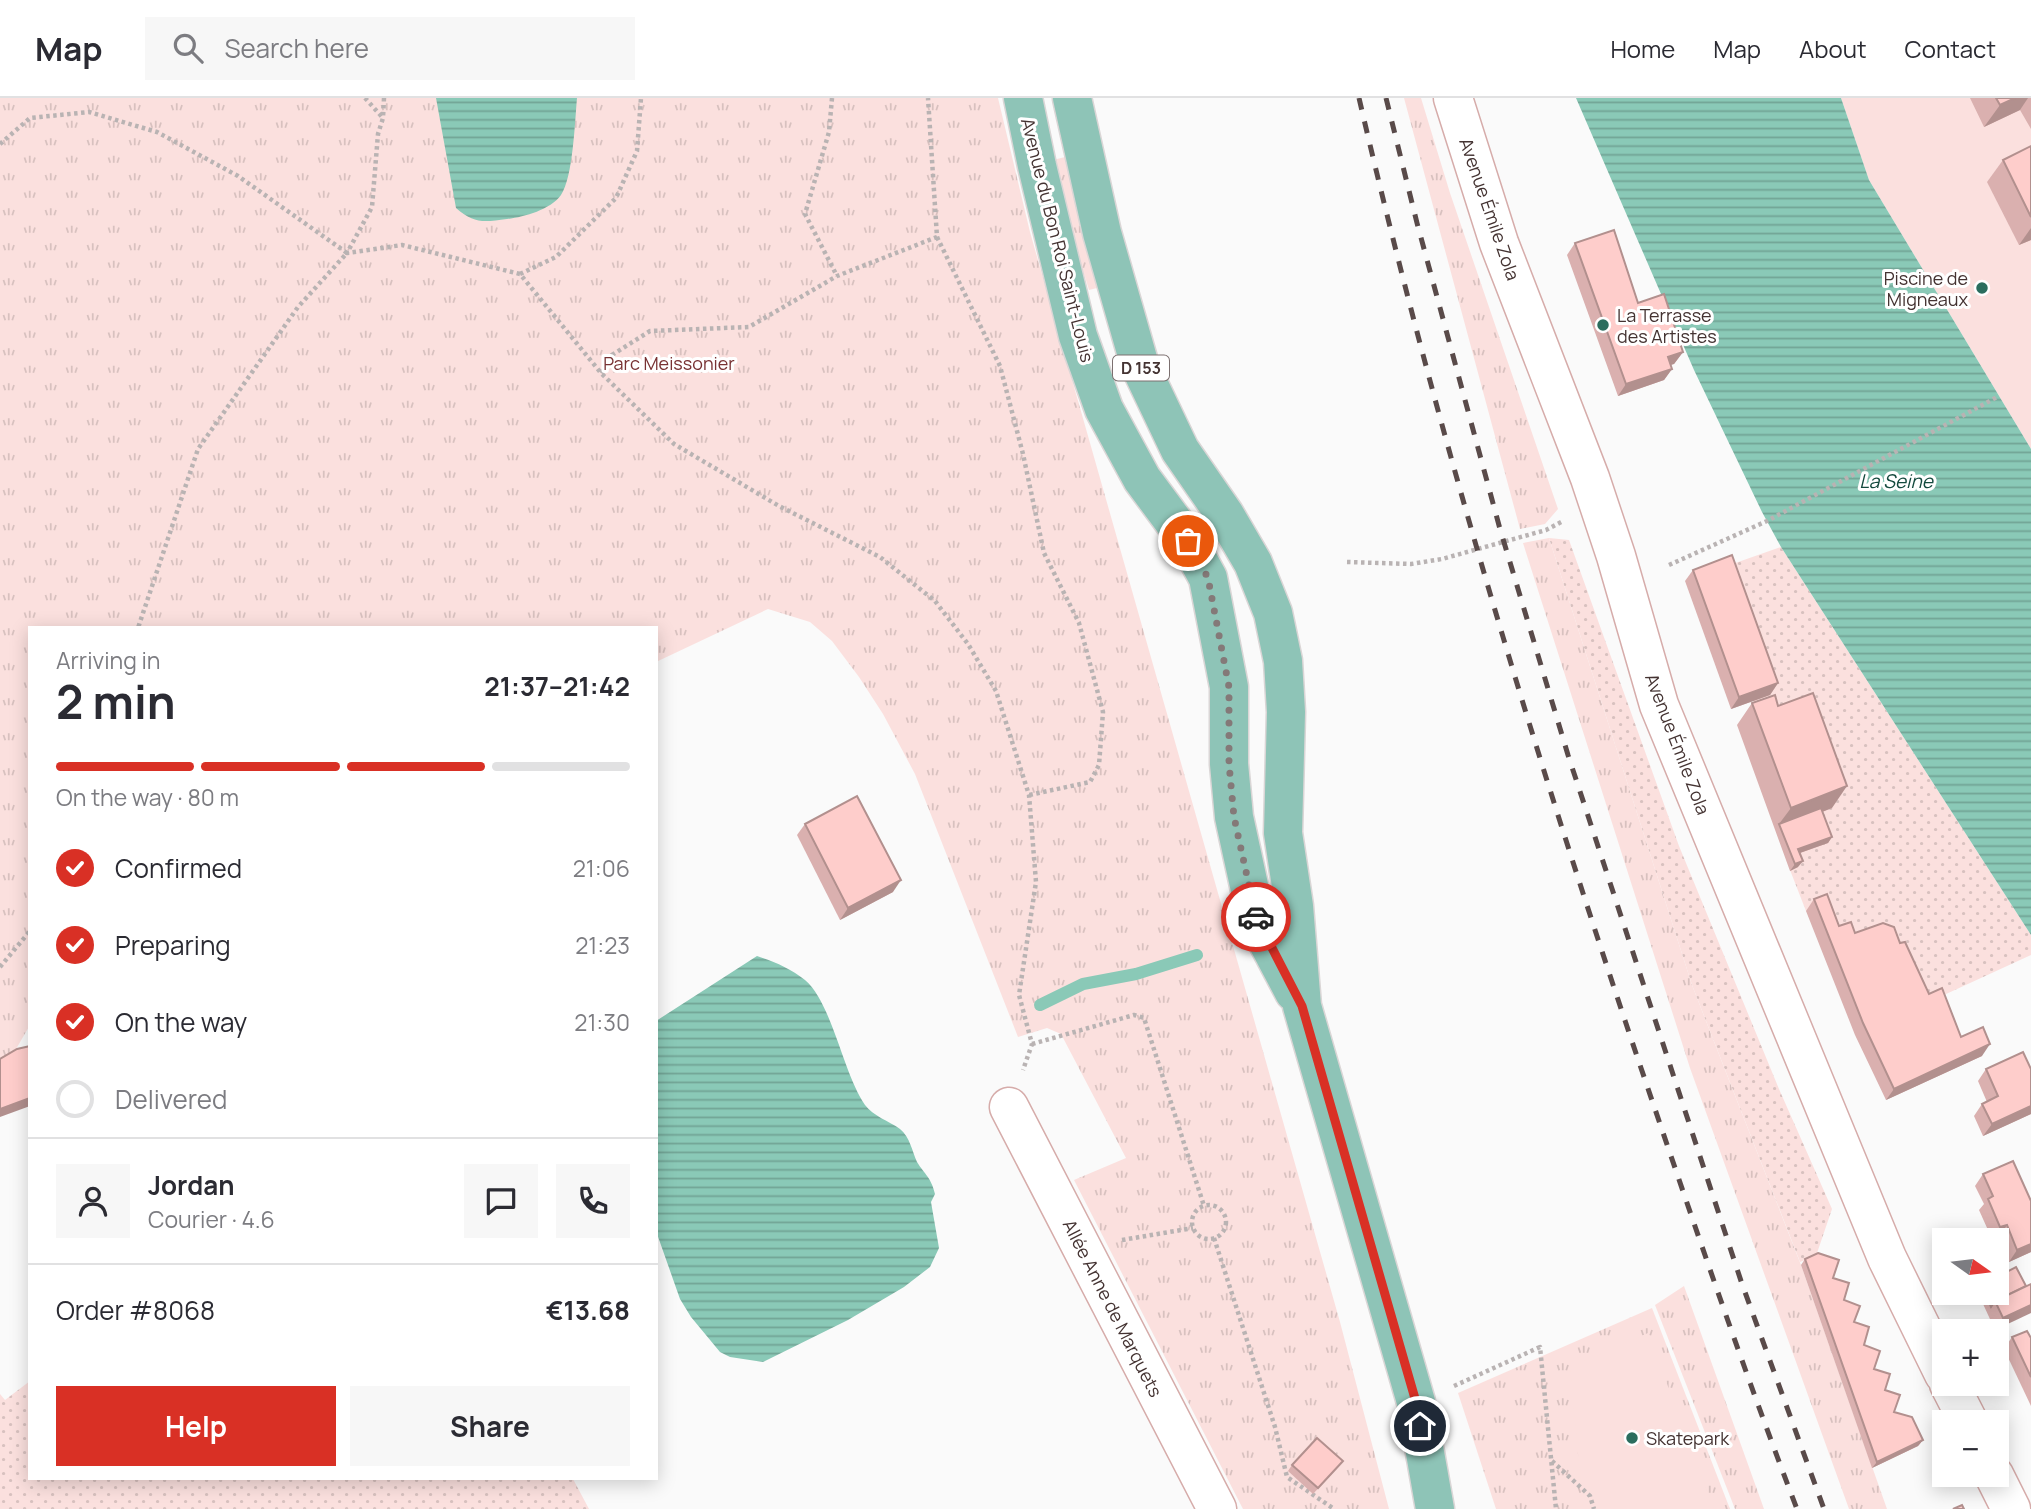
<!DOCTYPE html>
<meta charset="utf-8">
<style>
:root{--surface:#fff;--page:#f7f7f7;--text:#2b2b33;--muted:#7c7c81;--line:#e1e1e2;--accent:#d93025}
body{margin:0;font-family:Manrope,sans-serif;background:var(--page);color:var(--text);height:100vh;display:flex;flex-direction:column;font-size:26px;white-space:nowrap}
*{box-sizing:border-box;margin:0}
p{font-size:23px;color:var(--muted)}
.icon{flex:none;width:38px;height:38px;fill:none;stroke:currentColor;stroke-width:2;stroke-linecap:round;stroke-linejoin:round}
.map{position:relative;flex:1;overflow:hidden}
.side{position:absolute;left:28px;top:528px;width:630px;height:854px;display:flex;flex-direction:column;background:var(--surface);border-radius:0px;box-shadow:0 4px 18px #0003}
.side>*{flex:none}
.needle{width:46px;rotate:104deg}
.fabs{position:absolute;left:1932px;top:1130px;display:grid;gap:14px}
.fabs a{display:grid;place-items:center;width:77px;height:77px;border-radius:0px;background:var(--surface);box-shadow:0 4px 18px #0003;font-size:35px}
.pin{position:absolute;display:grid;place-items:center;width:60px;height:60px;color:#fff;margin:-30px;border:4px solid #fff;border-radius:50%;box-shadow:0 2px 7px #0007}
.courier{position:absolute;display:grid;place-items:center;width:70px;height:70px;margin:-35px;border:5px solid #d93025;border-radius:50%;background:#fff;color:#222;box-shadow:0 2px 9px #0007}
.summary em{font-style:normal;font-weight:700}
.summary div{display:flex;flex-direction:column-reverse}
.summary{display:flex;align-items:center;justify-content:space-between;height:119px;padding:0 28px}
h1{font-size:46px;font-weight:700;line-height:52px}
.bar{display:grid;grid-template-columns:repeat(4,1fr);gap:10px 7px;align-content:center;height:84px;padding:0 28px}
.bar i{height:9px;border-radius:5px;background:var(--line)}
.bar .selected{background:var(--accent)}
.bar p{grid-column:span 4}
.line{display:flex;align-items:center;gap:18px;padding:0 28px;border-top:2px solid var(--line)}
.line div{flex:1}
.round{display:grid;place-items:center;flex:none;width:74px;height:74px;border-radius:0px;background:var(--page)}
ol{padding:0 28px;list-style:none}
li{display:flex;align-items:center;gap:21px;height:77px}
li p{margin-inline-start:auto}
li .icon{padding:7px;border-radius:50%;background:var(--accent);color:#fff;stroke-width:4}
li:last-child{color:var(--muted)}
li i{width:38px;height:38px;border:4px solid var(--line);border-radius:50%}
.primary-button{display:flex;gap:14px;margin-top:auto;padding:14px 28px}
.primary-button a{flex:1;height:80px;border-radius:0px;background:var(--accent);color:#fff;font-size:28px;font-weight:700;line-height:80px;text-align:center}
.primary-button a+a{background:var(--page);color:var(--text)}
header{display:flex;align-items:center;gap:42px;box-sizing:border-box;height:98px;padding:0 35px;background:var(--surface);border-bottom:2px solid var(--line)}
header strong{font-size:33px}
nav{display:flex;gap:38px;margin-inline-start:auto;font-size:24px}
.search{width:490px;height:63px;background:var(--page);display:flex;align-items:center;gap:18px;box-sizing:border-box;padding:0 24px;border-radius:0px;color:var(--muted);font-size:26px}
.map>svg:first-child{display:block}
.grass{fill:url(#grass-tufts)}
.garden{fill:url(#garden-dots)}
.pitch{fill:#fbe0de}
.water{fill:url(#water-rules)}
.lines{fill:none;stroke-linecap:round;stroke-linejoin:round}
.stream{stroke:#8ac9b7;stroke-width:12}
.minor-casing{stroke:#d6acaa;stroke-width:41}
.primary-casing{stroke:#dad6d6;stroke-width:41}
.path{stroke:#b9b3b3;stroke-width:4.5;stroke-dasharray:3.5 3.5;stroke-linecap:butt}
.minor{stroke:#fff;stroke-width:38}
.primary{stroke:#8ec4b7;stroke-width:38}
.rail{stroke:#594a49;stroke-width:5;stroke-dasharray:12 12;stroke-linecap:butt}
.wall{fill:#dab0af}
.shaded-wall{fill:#b2908e}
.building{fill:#fecdcb;stroke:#b2908e;stroke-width:2}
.done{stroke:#847978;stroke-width:7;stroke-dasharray:0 12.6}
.route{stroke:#d93025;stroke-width:9}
.poi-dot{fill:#2b6d5e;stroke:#fff;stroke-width:2.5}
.labels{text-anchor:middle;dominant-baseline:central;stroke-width:6;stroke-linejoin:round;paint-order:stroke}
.shield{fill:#fff;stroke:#7c7070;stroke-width:2}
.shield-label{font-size:16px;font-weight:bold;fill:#443332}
.street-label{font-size:18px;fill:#443332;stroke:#fff}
.poi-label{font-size:18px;fill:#443332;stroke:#fff;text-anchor:start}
.park-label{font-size:18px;fill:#783233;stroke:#fff}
.water-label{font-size:19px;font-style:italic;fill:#144a3e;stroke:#fff}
</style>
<header>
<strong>Map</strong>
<div class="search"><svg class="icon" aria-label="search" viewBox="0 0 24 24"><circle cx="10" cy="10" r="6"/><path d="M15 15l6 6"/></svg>Search here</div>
<nav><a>Home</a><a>Map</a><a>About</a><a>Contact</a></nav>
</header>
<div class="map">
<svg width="2031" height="1411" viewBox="0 0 2031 1411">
<defs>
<pattern id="grass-tufts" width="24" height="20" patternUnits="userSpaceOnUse" patternTransform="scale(1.75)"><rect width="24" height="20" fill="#fbe0de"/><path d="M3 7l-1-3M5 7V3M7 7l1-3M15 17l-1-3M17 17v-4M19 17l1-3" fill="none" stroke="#d8c1bf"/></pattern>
<pattern id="garden-dots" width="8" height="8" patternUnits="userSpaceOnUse" patternTransform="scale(1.75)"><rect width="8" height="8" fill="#fbe0de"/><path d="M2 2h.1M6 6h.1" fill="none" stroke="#d8c1bf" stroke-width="1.8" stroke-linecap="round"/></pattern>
<pattern id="water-rules" width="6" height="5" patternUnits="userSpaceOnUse" patternTransform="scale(1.75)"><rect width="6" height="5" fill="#8ac9b7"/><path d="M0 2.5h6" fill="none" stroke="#72a495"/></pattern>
</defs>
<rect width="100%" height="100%" fill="#fafafa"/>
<!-- grass -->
<g class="grass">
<polygon points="0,0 998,0 1030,134 1340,1224 1389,1411 1243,1411 1074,1082 1126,1060 1061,936 1047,930 1018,939 915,676 883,616 859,579 832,543 810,524 768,511 656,564 656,530 30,530 30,927 9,963 0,968"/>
<polygon points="1404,0 1421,0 1450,95 1558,411 1545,426 1520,431"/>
<polygon points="1073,57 1105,188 1089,192 1067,122 1053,62"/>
<polygon points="1549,440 1692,887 1801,1167 1887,1411 1849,1411 1690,970 1523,445"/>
<polygon points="1684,1188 1764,1411 1735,1411 1655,1207"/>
<polygon points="1652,1210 1730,1411 1496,1411 1458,1295"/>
</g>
<!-- garden -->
<g class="garden">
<polygon points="1549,440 1569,442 1679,748 1779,991 1832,1111 1816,1158 1800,1164 1692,887"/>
<polygon points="1781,449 2031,837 2031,857 1920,908 1806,813 1790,772 1794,757 1817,716 1832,709 1763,630 1753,602 1724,469"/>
<polygon points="30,1283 30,1381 573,1381 589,1411 0,1411 0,1296 5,1302"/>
</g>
<!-- pitch -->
<g class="pitch">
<polygon points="1841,0 2031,0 2031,351 1869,82"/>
<polygon points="1648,1235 1714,1411 1715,1411 1583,1411 1570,1269"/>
</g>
<!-- water -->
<g class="water">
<path d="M 436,0 L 577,0 C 575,22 573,80 561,97 C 550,112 524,119 507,121 C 484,124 474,126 456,110 Z"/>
<polygon points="1576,0 1841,0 1869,82 2031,351 2031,837 1781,449 1762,414 1694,272"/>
<path d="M 757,858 C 775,864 790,870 805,882 C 832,905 843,975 865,1007 C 873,1018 889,1023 900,1031 C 910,1039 912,1053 917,1064 C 925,1077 931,1079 935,1096 L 931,1104 L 939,1150 L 930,1169 L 904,1189 L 848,1222 L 763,1264 L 730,1259 L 720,1254 L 691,1219 L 680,1201 L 656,1133 L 656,923 Z"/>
</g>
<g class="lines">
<!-- stream -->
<polyline class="stream" points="1040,907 1083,886 1136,876 1197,857"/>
<defs>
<g id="minor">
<polyline points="1453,0 1499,145 1590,380 1616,458 1659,607 1887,1160 1944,1276"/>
<polyline points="1009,1009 1217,1411"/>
<polyline points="1949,1286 1969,1325"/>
<polyline points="1994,1377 2011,1411"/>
</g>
<g id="primary">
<polyline points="1023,0 1037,68 1078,238 1104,311 1142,381 1188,443 1208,480 1229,589 1229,666 1234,719 1257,824 1294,894"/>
<polyline points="1072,0 1102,135 1140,268 1180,352 1225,417 1253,465 1273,515 1283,563 1286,614 1283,735 1294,808 1302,908 1416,1304 1435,1411"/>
</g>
</defs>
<!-- minor casing -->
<use href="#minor" class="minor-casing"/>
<!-- primary casing -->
<use href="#primary" class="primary-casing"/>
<!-- path -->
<g class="path">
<polyline points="365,0 383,20"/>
<polyline points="384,0 383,20 378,36 372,109 347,155 402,147 520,176 601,275 674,346 779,408 880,459 935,503 968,546 996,593 1029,697 1036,784 1019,897 1032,946 1023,972"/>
<polyline points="832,0 829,34 805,116 837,178"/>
<polyline points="0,46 30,20 89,14 157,34 238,78 347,155 298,209 198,351 138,530"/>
<polyline points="937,139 1000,268 1023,356 1044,455 1079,525 1103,614 1099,667 1090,684 1029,697"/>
<polyline points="520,176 556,159 616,100 637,53 641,0"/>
<polyline points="601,275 612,257 650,233 749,229 837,178 937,139 928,0"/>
<polyline points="1347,464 1411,466 1442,461 1546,432 1563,423"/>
<polyline points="1669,467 1767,423 1999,298"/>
<polyline points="0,869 30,833"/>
<polyline points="1032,946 1134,917 1144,920 1204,1108"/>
<circle cx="1209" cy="1124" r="17"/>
<polyline points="1214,1140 1275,1329 1287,1379 1334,1411"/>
<polyline points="1122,1142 1193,1130"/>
<polyline points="1454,1288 1540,1249 1556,1411"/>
<polyline points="1552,1363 1590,1398 1594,1411"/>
</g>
<!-- minor -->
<use href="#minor" class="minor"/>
<!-- primary -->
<use href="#primary" class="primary"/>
<!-- rail -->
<g class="rail">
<path d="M 1359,0 C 1435,328 1533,651 1641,970 C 1691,1117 1741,1265 1797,1411"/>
<polyline points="1386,0 1417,125 1500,431 1568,657 1742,1186 1824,1411"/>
</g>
</g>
<!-- wall -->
<g class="wall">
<polygon points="1970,0 2031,0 2031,31 2020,12 1984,29"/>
<polygon points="2031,48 2031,142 2019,147 1987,84 2003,62"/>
<polygon points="1575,145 1638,205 1683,254 1674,266 1670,267 1672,271 1664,282 1618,298 1567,157"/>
<polygon points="1693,472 1778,585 1770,597 1731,611 1685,483"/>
<polygon points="1752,605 1778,608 1832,710 1822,714 1832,739 1828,745 1800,755 1798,769 1790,773 1737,627"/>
<polygon points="805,726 893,794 840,822 797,737"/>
<polygon points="1814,801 1839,828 1855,835 1900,845 1929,896 1961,939 1982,958 1886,1002 1855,937 1806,813"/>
<polygon points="1986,971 2031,971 2031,1016 1983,1038 1974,1018 1982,1006 1987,1004 1978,983"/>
<polygon points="1983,1076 2031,1154 2009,1164 1999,1139 1992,1141 1979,1112 1984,1106 1975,1088"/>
<polygon points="1805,1161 1833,1180 1894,1314 1923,1342 1918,1348 1872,1370 1801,1167"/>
<polygon points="2031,1186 1995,1232 1978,1195 1997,1195 2026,1188"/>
<polygon points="2012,1239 2031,1240 2031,1308 2004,1251"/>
<polygon points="1292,1367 1338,1369 1313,1396 1288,1373"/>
</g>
<!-- shaded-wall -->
<g class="shaded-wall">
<polygon points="2015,0 2028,0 2020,12 1984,29 2000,7"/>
<polygon points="2031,130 2031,142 2019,147"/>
<polygon points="1683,254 1674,266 1659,270 1668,259"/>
<polygon points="1672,271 1664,282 1618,298 1626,286"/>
<polygon points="1778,585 1770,597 1731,611 1739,599"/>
<polygon points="1847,688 1832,710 1781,730 1779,726 1791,710"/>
<polygon points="1832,739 1828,745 1794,757 1798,751"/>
<polygon points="1803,763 1798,769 1790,773 1795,766"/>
<polygon points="901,782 893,794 840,822 848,810"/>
<polygon points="1990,946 1982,958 1886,1002 1894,991"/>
<polygon points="30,1000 30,1008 0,1019 0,1011"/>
<polygon points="2031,1008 2031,1016 1983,1038 1992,1026"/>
<polygon points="2007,1127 1999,1139 1992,1141 2000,1129"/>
<polygon points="2031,1146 2031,1154 2009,1164 2017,1152"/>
<polygon points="2031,1207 2031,1215 1995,1232 2003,1220"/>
<polygon points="1923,1342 1918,1348 1872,1370 1877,1364"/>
</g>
<!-- building -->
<g class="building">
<polygon points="1996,0 2015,0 2000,7"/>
<polygon points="2031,48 2031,119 2003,62"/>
<polygon points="1614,132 1638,205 1664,196 1683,254 1668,259 1672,271 1626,286 1575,145"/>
<polygon points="1732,457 1778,585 1739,599 1693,472"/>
<polygon points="1813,595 1847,688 1791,710 1752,605 1775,597 1778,608"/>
<polygon points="857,698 901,782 848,810 805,726"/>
<polygon points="1821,710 1832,739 1798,751 1803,763 1795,766 1779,726"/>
<polygon points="1827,796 1839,828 1851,824 1855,835 1883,825 1894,829 1900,845 1905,844 1929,896 1942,890 1961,939 1983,929 1990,946 1894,991 1863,925 1814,801"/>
<polygon points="30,948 30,1000 0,1011 0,961 17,951"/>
<polygon points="2023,954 2031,971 2031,1008 1992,1026 1982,1006 1998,998 1986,971"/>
<polygon points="2013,1063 2031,1103 2031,1146 2017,1152 2007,1127 2000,1129 1988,1101 1993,1098 1983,1076"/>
<polygon points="1818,1155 1839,1162 1833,1180 1849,1185 1844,1202 1860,1208 1854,1224 1869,1229 1864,1247 1880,1253 1874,1271 1890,1276 1885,1292 1900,1297 1894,1314 1912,1319 1923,1342 1877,1364 1805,1161"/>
<polygon points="2016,1169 2026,1188 1995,1203 1991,1209 1985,1195 1997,1195 1997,1179"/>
<polygon points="2031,1186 2031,1207 2003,1220 1995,1203"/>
<polygon points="2027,1233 2031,1240 2031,1279 2012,1239"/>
<polygon points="1317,1340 1343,1363 1318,1390 1292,1367"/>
<polygon points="1962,1407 1964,1411 1953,1411"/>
</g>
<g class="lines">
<!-- done -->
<polyline class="done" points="1188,443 1208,480 1229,589 1229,666 1234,719 1256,819"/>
<!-- route -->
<polyline class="route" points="1256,819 1302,908 1416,1304 1420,1328"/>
</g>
<!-- markers -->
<g class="poi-dot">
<circle cx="1982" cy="190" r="7"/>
<circle cx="1603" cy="227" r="7"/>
<circle cx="1632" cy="1340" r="7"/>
</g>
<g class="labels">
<!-- shield labels -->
<rect class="shield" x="1113" y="257.5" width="56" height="25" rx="5"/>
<g class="shield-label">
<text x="1141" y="270">D 153</text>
</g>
<!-- street labels -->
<g class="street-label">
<text transform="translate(1490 111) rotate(71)">Avenue Émile Zola</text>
<text transform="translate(1058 142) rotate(76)">Avenue du Bon Roi Saint-Louis</text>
<text transform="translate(1678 646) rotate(69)">Avenue Émile Zola</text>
<text transform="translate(1113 1210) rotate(63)">Allée Anne de Marquets</text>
</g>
<!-- poi labels -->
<g class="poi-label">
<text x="1968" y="180" text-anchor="end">Piscine de<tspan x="1968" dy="21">Migneaux</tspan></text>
<text x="1617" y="217">La Terrasse<tspan x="1617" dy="21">des Artistes</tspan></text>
<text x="1646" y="1340">Skatepark</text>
</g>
<!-- park labels -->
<g class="park-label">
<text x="669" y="265">Parc Meissonier</text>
</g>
<!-- water labels -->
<g class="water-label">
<text x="1896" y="383">La Seine</text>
</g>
</g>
</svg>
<div class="fabs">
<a><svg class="needle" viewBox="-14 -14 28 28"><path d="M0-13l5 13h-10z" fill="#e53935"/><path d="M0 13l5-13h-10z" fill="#7c7c81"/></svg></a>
<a>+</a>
<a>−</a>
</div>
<div class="pin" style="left:1188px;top:443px;background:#ea580c"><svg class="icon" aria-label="bag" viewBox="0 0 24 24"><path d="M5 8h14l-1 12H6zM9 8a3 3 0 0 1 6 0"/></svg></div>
<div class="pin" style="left:1420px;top:1328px;background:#1f2937"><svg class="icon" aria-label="home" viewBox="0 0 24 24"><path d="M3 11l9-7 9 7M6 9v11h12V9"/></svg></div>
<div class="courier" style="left:1256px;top:819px"><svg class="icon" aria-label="car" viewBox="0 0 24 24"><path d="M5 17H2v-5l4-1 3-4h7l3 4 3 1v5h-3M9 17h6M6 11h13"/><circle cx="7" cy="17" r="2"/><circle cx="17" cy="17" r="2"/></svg></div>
<section class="side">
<div class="summary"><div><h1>2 min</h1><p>Arriving in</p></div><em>21:37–21:42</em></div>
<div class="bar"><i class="selected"></i><i class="selected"></i><i class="selected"></i><i></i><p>On the way · 80 m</p></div>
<ol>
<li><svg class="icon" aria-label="check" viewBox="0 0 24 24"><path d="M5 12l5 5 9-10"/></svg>Confirmed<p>21:06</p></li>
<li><svg class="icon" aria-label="check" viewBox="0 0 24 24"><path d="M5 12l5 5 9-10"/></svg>Preparing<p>21:23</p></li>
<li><svg class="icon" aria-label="check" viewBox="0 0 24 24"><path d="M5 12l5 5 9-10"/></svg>On the way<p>21:30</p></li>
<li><i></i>Delivered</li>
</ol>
<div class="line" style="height:126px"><a class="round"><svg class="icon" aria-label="person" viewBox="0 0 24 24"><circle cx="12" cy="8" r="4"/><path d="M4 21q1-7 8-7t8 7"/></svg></a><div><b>Jordan</b><p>Courier · 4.6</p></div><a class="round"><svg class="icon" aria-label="chat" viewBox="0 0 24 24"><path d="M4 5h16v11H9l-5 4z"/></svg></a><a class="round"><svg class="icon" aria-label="phone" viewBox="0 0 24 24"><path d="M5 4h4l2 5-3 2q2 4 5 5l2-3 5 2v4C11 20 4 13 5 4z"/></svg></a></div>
<div class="line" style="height:91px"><div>Order #8068</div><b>€13.68</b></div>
<div class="primary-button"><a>Help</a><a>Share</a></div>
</section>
</div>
